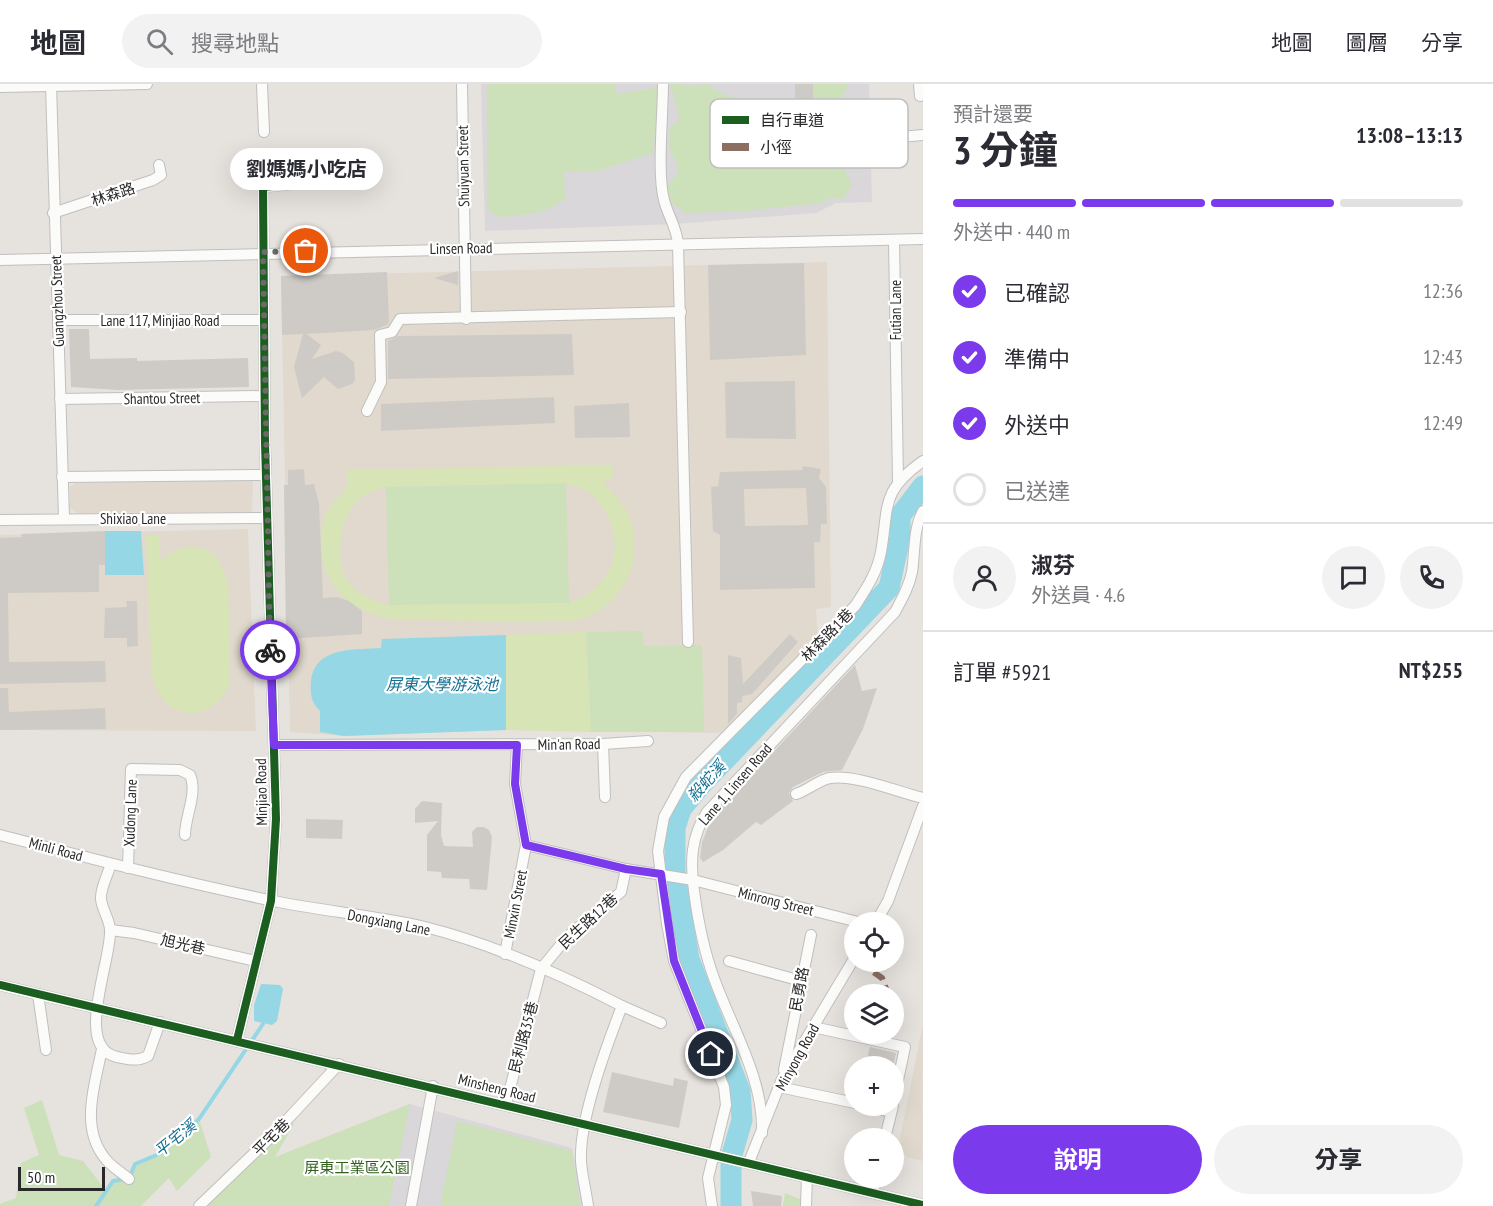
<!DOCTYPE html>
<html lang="zh-TW">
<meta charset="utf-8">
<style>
:root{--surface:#fff;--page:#f2f2f3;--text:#2b2b33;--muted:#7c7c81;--line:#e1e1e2;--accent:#7c3aed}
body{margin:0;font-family:"PT Sans Narrow","Noto Sans TC",sans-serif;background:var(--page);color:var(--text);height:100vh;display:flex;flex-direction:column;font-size:22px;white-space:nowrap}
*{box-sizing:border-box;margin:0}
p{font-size:20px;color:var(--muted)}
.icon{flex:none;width:33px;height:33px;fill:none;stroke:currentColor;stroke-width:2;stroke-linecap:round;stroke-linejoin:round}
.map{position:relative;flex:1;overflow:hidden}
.details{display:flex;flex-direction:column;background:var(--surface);width:570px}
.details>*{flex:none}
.controls{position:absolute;left:844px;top:828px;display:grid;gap:12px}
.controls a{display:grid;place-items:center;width:60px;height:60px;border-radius:50%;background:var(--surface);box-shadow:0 6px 24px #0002;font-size:30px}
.scale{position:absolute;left:18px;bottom:15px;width:87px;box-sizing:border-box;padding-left:6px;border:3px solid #292929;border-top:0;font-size:16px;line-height:21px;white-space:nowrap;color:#292929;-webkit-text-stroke:4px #fff;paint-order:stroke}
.pin{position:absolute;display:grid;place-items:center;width:51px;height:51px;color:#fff;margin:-26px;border:3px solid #fff;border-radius:50%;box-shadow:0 2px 6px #0007}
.courier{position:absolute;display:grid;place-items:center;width:60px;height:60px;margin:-30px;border:4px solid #7c3aed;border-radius:50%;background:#fff;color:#222;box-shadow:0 2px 8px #0007}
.bubble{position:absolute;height:42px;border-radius:21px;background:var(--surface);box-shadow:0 6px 24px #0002;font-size:20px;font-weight:700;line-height:42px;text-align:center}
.headline em{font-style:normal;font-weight:700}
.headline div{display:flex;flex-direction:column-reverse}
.headline{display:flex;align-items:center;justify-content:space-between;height:102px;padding:0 30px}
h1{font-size:39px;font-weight:700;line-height:45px}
.bar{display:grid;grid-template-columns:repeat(4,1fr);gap:9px 6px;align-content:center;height:72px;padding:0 30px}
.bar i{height:8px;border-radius:4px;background:var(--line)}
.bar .active{background:var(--accent)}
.bar p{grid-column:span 4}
.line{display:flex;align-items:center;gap:15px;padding:0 30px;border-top:2px solid var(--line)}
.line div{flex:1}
.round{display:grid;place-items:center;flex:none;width:63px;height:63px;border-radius:32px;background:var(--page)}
ol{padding:0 30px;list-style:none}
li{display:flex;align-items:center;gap:18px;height:66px}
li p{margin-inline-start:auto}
li .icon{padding:6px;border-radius:50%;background:var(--accent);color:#fff;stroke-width:4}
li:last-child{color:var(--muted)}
li i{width:33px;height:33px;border:3px solid var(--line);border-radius:50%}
.button{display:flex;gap:12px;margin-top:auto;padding:12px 30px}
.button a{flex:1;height:69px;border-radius:36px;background:var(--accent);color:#fff;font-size:24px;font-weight:700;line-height:69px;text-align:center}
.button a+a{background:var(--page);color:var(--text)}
header{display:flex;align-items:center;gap:36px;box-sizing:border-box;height:84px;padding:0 30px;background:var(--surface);border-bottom:2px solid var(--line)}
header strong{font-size:28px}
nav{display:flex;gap:33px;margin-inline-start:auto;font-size:21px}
.search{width:420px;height:54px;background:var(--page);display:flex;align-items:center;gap:15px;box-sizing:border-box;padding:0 21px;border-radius:33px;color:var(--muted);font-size:22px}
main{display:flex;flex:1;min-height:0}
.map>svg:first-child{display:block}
.industrial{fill:#dad7da}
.education{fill:#e1d9cd}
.green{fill:#cce0b9}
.pitch{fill:#d7e4b6;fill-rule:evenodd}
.water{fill:#95d7e5}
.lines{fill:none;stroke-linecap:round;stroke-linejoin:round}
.stream{stroke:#95d7e5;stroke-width:4}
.river{stroke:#95d7e5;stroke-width:21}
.building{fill:#cecbc7;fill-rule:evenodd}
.minor-casing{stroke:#c0bfbf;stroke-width:12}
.minor{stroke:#fbfbfa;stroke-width:10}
.quiet{stroke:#8d6e63;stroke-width:6;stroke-dasharray:12 6;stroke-linecap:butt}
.cycleway-casing{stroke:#fff;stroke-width:11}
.cycleway{stroke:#1b5e20;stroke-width:8}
.done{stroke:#6b6a68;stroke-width:6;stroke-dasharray:0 10.8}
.route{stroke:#7c3aed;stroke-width:8}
.labels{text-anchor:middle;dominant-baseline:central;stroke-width:4.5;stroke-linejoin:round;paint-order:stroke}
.street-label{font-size:15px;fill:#292929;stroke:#fff}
.park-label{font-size:15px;fill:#30611d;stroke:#fff}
.water-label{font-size:16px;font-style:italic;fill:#147091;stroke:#fff}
.key{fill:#fff;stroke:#bfbfbf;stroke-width:1.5}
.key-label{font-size:16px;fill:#292929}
</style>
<header>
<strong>地圖</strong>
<div class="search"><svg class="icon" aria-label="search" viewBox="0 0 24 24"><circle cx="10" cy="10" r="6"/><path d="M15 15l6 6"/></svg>搜尋地點</div>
<nav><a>地圖</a><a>圖層</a><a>分享</a></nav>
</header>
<main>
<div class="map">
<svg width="923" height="1122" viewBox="0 0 923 1122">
<rect width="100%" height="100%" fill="#e6e2de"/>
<!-- industrial -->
<g class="industrial">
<polygon points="481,0 869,0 872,118 836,119 816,129 675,140 485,147"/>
<polygon points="410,1020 572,1064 584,1122 234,1122 274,1074"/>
</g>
<!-- education -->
<g class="education">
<polygon points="827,178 831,523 816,525 818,553 727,649 506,646 344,652 290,648 281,192"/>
<polygon points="246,396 253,397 252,428 77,429 70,424 70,403 76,399"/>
<polygon points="248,445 256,647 0,646 0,451"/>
<polygon points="923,940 923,1077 907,1073 901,1066 900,1054"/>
</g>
<!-- green -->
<g class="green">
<path d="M 487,0 L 615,0 L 617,10 L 659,3 L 653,69 L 597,87 L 564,88 L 565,115 C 545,131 523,131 498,133 L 487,125 Z"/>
<path d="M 670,0 L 684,0 L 685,3 L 707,0 C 725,13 737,13 756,22 L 738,49 L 757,76 L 778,62 C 783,37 790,35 814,29 L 816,20 L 807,6 L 808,0 L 849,0 L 842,13 C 853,41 862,58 844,85 L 852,101 L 843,115 L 830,114 L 822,119 L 745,127 L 685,129 L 671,118 L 667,102 L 678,89 L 677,80 L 670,67 L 669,45 L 680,35 Z"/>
<polygon points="566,399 569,519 389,521 386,403"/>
<polygon points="642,547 644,562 702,561 704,648 591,648 586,548"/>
<polygon points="42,1016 59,1071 83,1077 107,1108 113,1097 128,1095 135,1080 159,1070 199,1035 211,1073 177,1107 169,1094 141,1122 0,1122 0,1120 16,1114 21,1079 39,1071 24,1024"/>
<polygon points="410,1020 389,1122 196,1122 292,1038 294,1040 275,1073"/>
<polygon points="457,1037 572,1067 580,1122 440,1122"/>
<polygon points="785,1109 802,1116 802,1122 783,1122"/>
</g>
<!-- pitch -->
<g class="pitch">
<path d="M 613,381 L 612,396 L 601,397 C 628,423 638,438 633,477 C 629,501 607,526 584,534 C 573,539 556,536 543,537 C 492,538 442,536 391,535 C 338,525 308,483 326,430 C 330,420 341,414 346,404 C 348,400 347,391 347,386 ZM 566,399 C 573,402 582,403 588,408 C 630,442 622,503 569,519 L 389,521 C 375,519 353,507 346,495 C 340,486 340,473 340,463 C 342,433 354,409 386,403 Z"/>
<path d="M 159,451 L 160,477 C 188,454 217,459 227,496 C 230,506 228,519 229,529 C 229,552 229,576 230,599 C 212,641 164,639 152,592 L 146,452 Z"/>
<polygon points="586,548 591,648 506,646 506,551"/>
</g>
<!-- water -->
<g class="water">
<polygon points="105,447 141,447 144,491 105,491"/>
<path d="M 506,551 L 506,646 L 344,652 L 320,648 L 320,627 C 311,618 310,610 311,597 C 315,562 355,566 381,564 L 382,555 Z"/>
<polygon points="261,900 280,901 283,905 277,937 272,941 254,937 254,921"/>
</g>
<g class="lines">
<!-- stream -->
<g class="stream">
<polyline points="130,1092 135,1080 159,1070 199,1035 263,940"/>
<polyline points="96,1122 113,1097 124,1095"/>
</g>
<!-- river -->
<polyline class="river" points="731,1122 731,1074 742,1036 740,1007 689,875 675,790 675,744 681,725 701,701 889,504 900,453 900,432 923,402"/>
</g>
<!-- building -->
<g class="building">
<polygon points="795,0 813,0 813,17 795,18"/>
<polygon points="804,179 806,271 710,276 708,181"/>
<polygon points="458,187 458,201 434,194"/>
<polygon points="387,188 389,238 387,241 374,246 307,250 321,261 312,275 336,267 343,269 354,278 355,296 352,300 338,305 324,293 302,314 294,283 303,250 282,251 281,192"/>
<polygon points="69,245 89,245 90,275 137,274 137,277 248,274 249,303 118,306 71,303"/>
<polygon points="572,250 574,291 388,295 388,257 398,252"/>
<polygon points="795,297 796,355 726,354 725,298"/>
<polygon points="554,313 555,339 381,347 381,320"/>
<polygon points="629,319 630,353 575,354 574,322"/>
<path d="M 803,382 L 821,385 L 819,394 L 826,403 L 827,440 L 821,440 L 820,458 L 814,458 L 815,504 L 720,506 L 720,451 L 713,447 L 711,403 L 718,402 L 720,388 L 802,386 ZM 806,404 L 808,441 L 745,442 L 744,405 Z"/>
<polygon points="304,385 305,401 314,400 319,419 323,514 337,513 349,517 362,527 362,550 286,555 284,401 288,401 288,386"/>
<polygon points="105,447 105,481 99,481 99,508 8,509 9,578 105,577 106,598 0,600 0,454 22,453 21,450"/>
<polygon points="126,517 137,517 138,562 127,563 127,554 104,554 105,524 127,523"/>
<polygon points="790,550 798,558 752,610 742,612 742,618 737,619 737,630 728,640 728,571 741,574 743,600"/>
<polygon points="855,581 862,607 877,604 863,645 842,686 823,688 793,703 789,709 793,717 761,741 756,738 723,766 703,778 700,774 702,758 713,732"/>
<polygon points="0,604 8,604 9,628 105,624 106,645 0,646"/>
<polygon points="422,717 442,719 441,751 444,762 473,763 472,748 477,743 484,743 489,746 492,753 487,806 470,805 469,795 442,794 441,788 427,787 427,751 438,737 415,739 415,725"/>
<polygon points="306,735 343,736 342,755 306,754"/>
<polygon points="870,963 896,969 893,982 865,982"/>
<polygon points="612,988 673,1002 674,994 688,997 679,1044 603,1028"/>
<polygon points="751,1107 782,1112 781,1122 753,1122"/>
</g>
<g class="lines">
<defs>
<g id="minor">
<polyline points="51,0 64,434"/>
<polyline points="262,0 264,48"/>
<polyline points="462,0 466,235"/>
<path d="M 663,0 C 663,31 657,89 664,116 C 668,132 677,144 678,160 L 688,558"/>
<polyline points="919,0 920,12"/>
<polyline points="0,3 147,0"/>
<polyline points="890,54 923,51"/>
<polyline points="53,129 153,96 161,91 159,81"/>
<polyline points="894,156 898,397"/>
<polyline points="0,176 923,155"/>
<polyline points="58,236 263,236"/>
<polyline points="60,315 264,312"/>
<polyline points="367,327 381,298 380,251 392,248 400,235 681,228"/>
<polyline points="62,393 265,391"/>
<polyline points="0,436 266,434"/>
<polyline points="603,660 605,713"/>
<polyline points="274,661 603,660 648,657"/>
<path d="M 796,710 C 808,706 819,696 830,694 C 854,690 898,708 923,714"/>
<path d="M 0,751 C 89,774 178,797 269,816 C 320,827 374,831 425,843 C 493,860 560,890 622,922 C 607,961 579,1035 581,1077 C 582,1092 586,1107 588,1122"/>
<polyline points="526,761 626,785 693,796 858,838"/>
<path d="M 111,780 C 108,790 100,805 101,815 C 102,826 110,836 110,846 C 112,876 73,964 117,973 C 128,975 137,978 148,972 L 160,938"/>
<path d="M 128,784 L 131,685 L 180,686 L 190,691 C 198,709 185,732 185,751"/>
<polyline points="876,838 888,817 923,722"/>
<polyline points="110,846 134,849 255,877"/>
<polyline points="505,870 526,761 515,700 517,661"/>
<polyline points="729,877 801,897"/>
<polyline points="0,901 923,1121"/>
<polyline points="38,910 46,966"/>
<polyline points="622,922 661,939"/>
<polyline points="813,943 905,963 894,1015"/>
<polyline points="237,956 271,817 276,735 265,359 263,103 301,99 342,83"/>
<path d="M 102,965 C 95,1000 80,1042 104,1073 C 110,1082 121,1088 129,1095"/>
<polyline points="784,986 811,851"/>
<polyline points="779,1003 855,1019"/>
<polyline points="506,1020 541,885 568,852 621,808 626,785"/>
<polyline points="865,1022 891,1028"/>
<path d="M 762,1049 C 764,996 733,946 715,897 C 704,868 698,837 694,807 C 690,777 691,753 707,728 L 895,528 C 902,515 909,503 912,488 C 915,469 913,445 923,427"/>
<polyline points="885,1054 893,1022"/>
<polyline points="749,1078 782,995 855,873"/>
<polyline points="873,1108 877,1094"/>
<polyline points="199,1122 272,1052 339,980"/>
<polyline points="411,1122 433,1002"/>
<path d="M 712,1122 L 708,1094 L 726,1021 L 724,1003 L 674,877 L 667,840 L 658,767 L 664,733 L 686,693 L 855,522 C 866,505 877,489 881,468 C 889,423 880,407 923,377"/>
<polyline points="806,1122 807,1092"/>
</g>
</defs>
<!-- minor casing -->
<use href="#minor" class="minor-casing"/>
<!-- minor -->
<use href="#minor" class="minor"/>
<!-- quiet -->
<polyline class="quiet" points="859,878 882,894 888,910"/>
<defs>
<g id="cycleway">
<polyline points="0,901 923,1121"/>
<polyline points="237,956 271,817 276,735 265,359 263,103 301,99 342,83"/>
</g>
</defs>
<!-- cycleway casing -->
<use href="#cycleway" class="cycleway-casing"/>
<!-- cycleway -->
<use href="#cycleway" class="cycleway"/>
</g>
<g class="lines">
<!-- done -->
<polyline class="done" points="270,566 263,168 306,167"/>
<!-- route -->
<polyline class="route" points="270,566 274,661 517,661 515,700 526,761 626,785 661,790 674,877 711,970"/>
</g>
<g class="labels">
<!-- street labels -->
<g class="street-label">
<text transform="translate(463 82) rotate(-91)">Shuiyuan Street</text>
<text transform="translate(113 110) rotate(-18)">林森路</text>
<text transform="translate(461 164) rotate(-1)">Linsen Road</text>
<text transform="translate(57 217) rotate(-92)">Guangzhou Street</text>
<text transform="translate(895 226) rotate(-90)">Futian Lane</text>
<text x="160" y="236">Lane 117, Minjiao Road</text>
<text transform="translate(162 314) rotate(-1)">Shantou Street</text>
<text x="133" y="434">Shixiao Lane</text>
<text transform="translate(827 551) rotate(-46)">林森路1巷</text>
<text transform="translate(569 660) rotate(-1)">Min'an Road</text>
<text transform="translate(735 700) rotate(-49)">Lane 1, Linsen Road</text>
<text transform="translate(261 708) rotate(-91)">Minjiao Road</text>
<text transform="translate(130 729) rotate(-88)">Xudong Lane</text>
<text transform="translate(56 765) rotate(15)">Minli Road</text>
<text transform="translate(776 817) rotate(14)">Minrong Street</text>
<text transform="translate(515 820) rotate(-79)">Minxin Street</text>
<text transform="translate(588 837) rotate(-43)">民生路12巷</text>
<text transform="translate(389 838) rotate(11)">Dongxiang Lane</text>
<text transform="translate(183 860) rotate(13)">旭光巷</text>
<text transform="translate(799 905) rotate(-79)">民勇路</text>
<text transform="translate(523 953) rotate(-75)">民利路35巷</text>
<text transform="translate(797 973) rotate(-61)">Minyong Road</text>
<text transform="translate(497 1004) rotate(14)">Minsheng Road</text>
<text transform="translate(271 1053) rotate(-45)">平宅巷</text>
</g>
<!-- park labels -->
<g class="park-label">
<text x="357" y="1083">屏東工業區公園</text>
</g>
<!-- water labels -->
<g class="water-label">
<text x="442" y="600">屏東大學游泳池</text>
<text transform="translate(706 697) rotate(-48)">殺蛇溪</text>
<text transform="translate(175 1054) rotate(-39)">平宅溪</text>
</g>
</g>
<!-- legend -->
<rect x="710" y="15" width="198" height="69" rx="9" class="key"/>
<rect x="722" y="32" width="27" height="8" fill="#1b5e20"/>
<rect x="722" y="59" width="27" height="8" fill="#8d6e63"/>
<g class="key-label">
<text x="760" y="42">自行車道</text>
<text x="760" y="69">小徑</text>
</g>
</svg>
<div class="controls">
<a><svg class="icon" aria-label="locate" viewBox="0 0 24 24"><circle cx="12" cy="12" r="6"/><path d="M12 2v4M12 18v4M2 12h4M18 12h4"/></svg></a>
<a><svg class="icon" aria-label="layers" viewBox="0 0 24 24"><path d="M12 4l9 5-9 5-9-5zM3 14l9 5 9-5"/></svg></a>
<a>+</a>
<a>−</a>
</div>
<div class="scale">50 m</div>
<div class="pin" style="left:306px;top:167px;background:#ea580c"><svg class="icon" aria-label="bag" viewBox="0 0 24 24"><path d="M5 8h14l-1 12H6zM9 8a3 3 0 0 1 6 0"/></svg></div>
<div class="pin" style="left:711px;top:970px;background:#1f2937"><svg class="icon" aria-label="home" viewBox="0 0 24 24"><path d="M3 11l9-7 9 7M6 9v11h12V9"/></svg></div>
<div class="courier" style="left:270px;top:566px"><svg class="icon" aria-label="bike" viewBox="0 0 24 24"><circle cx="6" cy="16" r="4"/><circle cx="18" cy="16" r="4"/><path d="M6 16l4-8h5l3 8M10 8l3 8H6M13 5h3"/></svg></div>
<div class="bubble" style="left:230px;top:64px;width:153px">劉媽媽小吃店</div>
</div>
<section class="details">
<div class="headline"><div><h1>3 分鐘</h1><p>預計還要</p></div><em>13:08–13:13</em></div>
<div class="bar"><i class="active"></i><i class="active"></i><i class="active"></i><i></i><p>外送中 · 440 m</p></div>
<ol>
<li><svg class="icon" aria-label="check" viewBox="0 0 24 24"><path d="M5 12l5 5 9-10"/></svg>已確認<p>12:36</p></li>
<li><svg class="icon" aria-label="check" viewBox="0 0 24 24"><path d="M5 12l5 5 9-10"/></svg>準備中<p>12:43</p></li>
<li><svg class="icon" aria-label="check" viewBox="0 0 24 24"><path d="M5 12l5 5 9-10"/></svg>外送中<p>12:49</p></li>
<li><i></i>已送達</li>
</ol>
<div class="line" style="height:108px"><a class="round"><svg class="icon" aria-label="person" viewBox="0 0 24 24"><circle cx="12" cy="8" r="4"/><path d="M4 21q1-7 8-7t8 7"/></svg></a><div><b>淑芬</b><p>外送員 · 4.6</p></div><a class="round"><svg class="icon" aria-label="chat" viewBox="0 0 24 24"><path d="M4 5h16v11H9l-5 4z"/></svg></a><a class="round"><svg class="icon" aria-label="phone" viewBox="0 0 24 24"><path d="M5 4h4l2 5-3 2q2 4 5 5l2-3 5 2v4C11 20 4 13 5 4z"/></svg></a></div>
<div class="line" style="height:78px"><div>訂單 #5921</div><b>NT$255</b></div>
<div class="button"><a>說明</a><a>分享</a></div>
</section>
</main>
